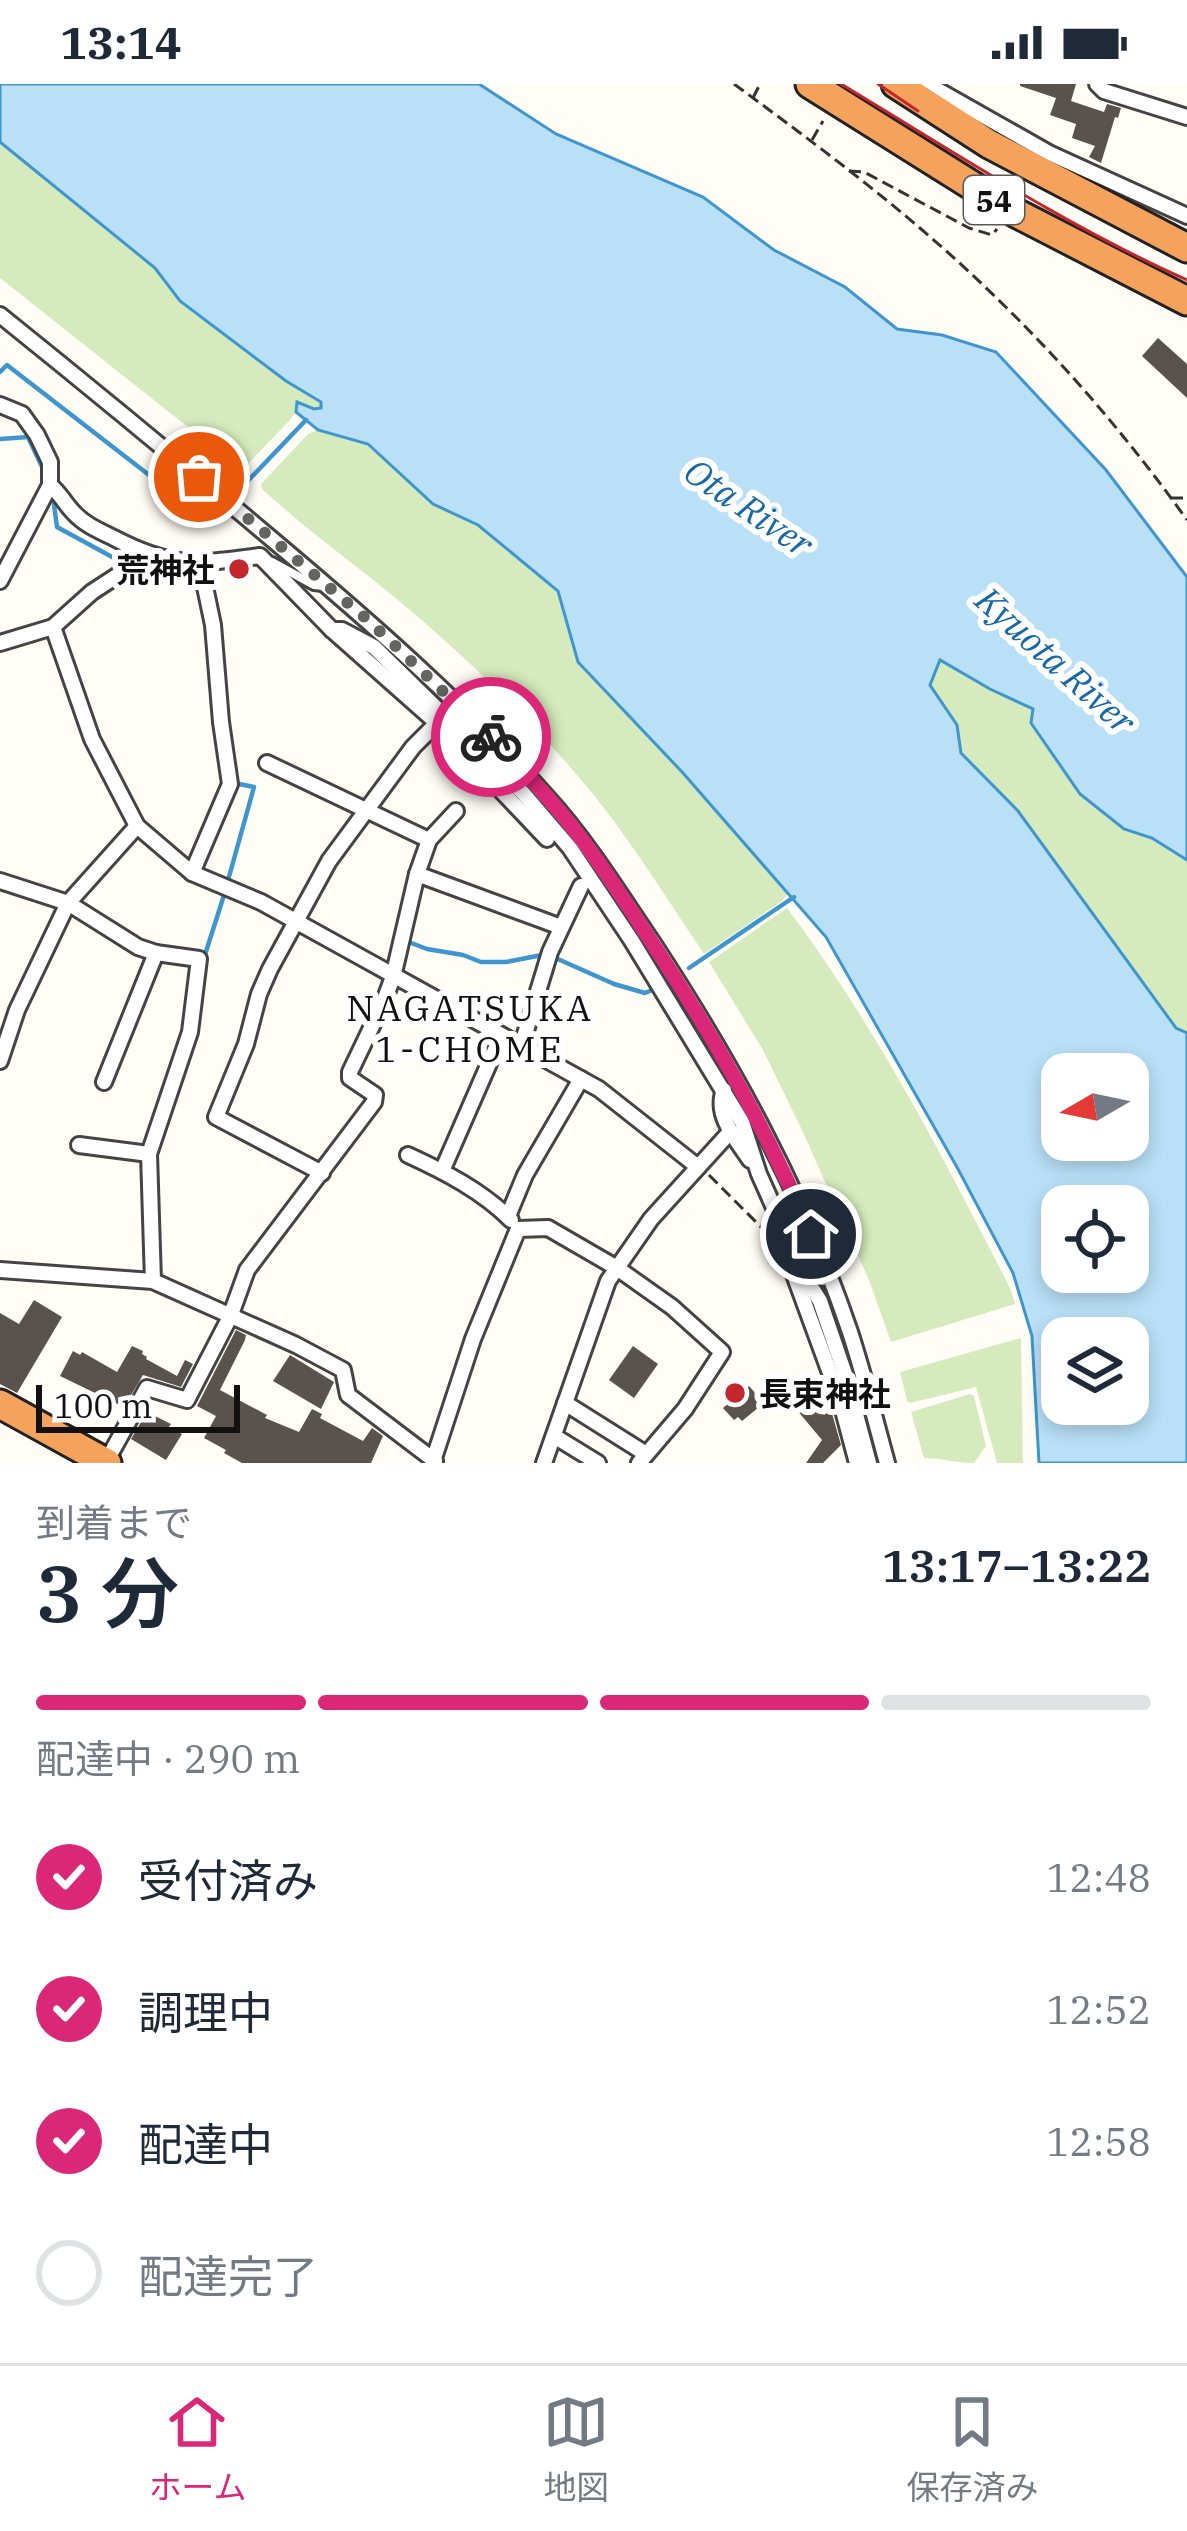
<!DOCTYPE html>
<html lang="ja">
<meta charset="utf-8">
<style>
:root{--surface:#fff;--page:#f2f2f3;--text:#1f2937;--muted:#747a83;--line:#e0e1e3;--accent:#db2777}
body{margin:0;font-family:"IBM Plex Serif","Noto Sans JP",serif;background:var(--page);color:var(--text);height:100vh;display:flex;flex-direction:column;font-size:45px;white-space:nowrap}
*{box-sizing:border-box;margin:0}
p{font-size:39px;color:var(--muted)}
.icon{flex:none;width:66px;height:66px;fill:none;stroke:currentColor;stroke-width:2;stroke-linecap:round;stroke-linejoin:round}
.map{position:relative;height:1379px;overflow:hidden}
.drawer{display:flex;flex-direction:column;background:var(--surface);flex:1}
.drawer>*{flex:none}
.needle{width:78px;rotate:261deg}
.controls{position:absolute;left:1041px;top:969px;display:grid;gap:24px}
.controls a{display:grid;place-items:center;width:108px;height:108px;border-radius:24px;background:var(--surface);box-shadow:0 6px 18px #0003;font-size:60px}
.scale{position:absolute;left:36px;bottom:30px;width:204px;box-sizing:border-box;padding-left:12px;border:6px solid #111;border-top:0;font-size:33px;line-height:42px;white-space:nowrap;color:#111;-webkit-text-stroke:9px #fff;paint-order:stroke}
.pin{position:absolute;display:grid;place-items:center;width:102px;height:102px;color:#fff;margin:-51px;border:6px solid #fff;border-radius:50%;box-shadow:0 3px 12px #0007}
.courier{position:absolute;display:grid;place-items:center;width:120px;height:120px;margin:-60px;border:9px solid #db2777;border-radius:50%;background:#fff;color:#222;box-shadow:0 3px 15px #0007}
.head em{font-style:normal;font-weight:600}
.head div{display:flex;flex-direction:column-reverse}
.head{display:flex;align-items:center;justify-content:space-between;height:204px;padding:0 36px}
h1{font-size:78px;font-weight:600;line-height:90px}
.bar{display:grid;grid-template-columns:repeat(4,1fr);gap:18px 12px;align-content:center;height:144px;padding:0 36px}
.bar i{height:15px;border-radius:9px;background:var(--line)}
.bar .current{background:var(--accent)}
.bar p{grid-column:span 4}
ol{padding:0 36px;list-style:none}
li{display:flex;align-items:center;gap:36px;height:132px}
li p{margin-inline-start:auto}
li .icon{padding:12px;border-radius:50%;background:var(--accent);color:#fff;stroke-width:4}
li:last-child{color:var(--muted)}
li i{width:66px;height:66px;border:6px solid var(--line);border-radius:50%}
.status{display:flex;justify-content:space-between;align-items:center;height:84px;padding:0 60px;background:var(--surface);direction:ltr}
.status svg{height:33px;fill:currentColor}
.dock{display:flex;justify-content:space-around;align-items:center;height:168px;border-top:3px solid var(--line);background:var(--surface);font-size:33px;color:var(--muted)}
.dock a{display:grid;justify-items:center;gap:6px}
.dock .current{color:var(--accent)}
.map>svg:first-child{display:block}
.green{fill:#d5ebbd}
.water{fill:#b9e0f7;stroke:#3f96cf;stroke-width:3;fill-rule:evenodd}
.lines{fill:none;stroke-linecap:round;stroke-linejoin:round}
.stream{stroke:#3f96cf;stroke-width:4.5}
.building{fill:#5a524d}
.lane-casing{stroke:#444;stroke-width:14}
.street-casing{stroke:#444;stroke-width:20}
.highway-casing{stroke:#222;stroke-width:33}
.path{stroke:#333;stroke-width:3;stroke-dasharray:12 6;stroke-linecap:butt}
.lane{stroke:#fff;stroke-width:8}
.street{stroke:#fff;stroke-width:14}
.highway{stroke:#f5a25d;stroke-width:27}
.tram{stroke:#c4262e;stroke-width:3}
.done{stroke:#646461;stroke-width:12;stroke-dasharray:0 21.6}
.route{stroke:#db2777;stroke-width:15}
.poi-dot{fill:#c4262e;stroke:#fff;stroke-width:4.5}
.labels{text-anchor:middle;dominant-baseline:central;stroke-width:12;stroke-linejoin:round;paint-order:stroke}
.shield{fill:#fff;stroke:#585858;stroke-width:3}
.shield-label{font-size:30px;font-weight:bold;fill:#111}
.poi-label{font-size:33px;font-weight:bold;fill:#111;stroke:#fff;text-anchor:end}
.water-label{font-size:36px;font-style:italic;fill:#1768a6;stroke:#fff}
.neighbourhood-label{font-size:36px;letter-spacing:3px;fill:#111;stroke:#fff}
</style>
<div class="status"><b>13:14</b><svg viewBox="0 0 49 12"><path d="M0 12V9h3v3zM5 12V6h3v6zM10 12V3h3v9zM15 12V0h3v12zM26 1h20v11H26zM47 4h2v5h-2z"/></svg></div>
<div class="map">
<svg width="1187" height="1379" viewBox="0 0 1187 1379">
<rect width="100%" height="100%" fill="#fffdf5"/>
<!-- green -->
<g class="green">
<polygon points="0,58 155,184 180,217 286,297 321,318 322,324 314,325 298,319 296,328 290,336 242,386 0,194"/>
<path d="M 318,346 L 368,360 L 433,419 L 478,441 L 558,508 L 578,578 L 683,689 L 787,810 L 782,817 L 704,870 C 675,827 647,782 616,740 C 568,674 494,600 433,546 C 378,496 316,455 262,405 L 261,400 L 308,350 Z"/>
<polygon points="939,575 990,605 1034,625 1124,745 1152,754 1187,776 1187,949 1176,944 1018,727 961,669 956,641 930,601"/>
<path d="M 787,824 C 876,942 944,1075 1011,1206 L 1015,1220 L 891,1258 L 869,1196 L 801,1044 L 763,966 L 709,878 Z"/>
<polygon points="1021,1254 1023,1379 997,1379 976,1303 910,1319 907,1317 900,1288"/>
<path d="M 970,1310 L 974,1312 L 986,1362 L 974,1379 C 956,1379 941,1374 924,1374 L 911,1328 Z"/>
</g>
<!-- water -->
<path class="water" d="M 0,0 L 479,0 L 556,50 L 703,113 L 774,166 L 845,203 L 897,245 L 942,251 L 996,268 L 1106,386 L 1187,493 L 1187,776 L 1152,754 L 1124,745 L 1080,710 L 1031,639 L 1033,625 L 990,605 L 940,576 L 930,601 L 957,641 L 961,669 L 1018,727 L 1176,944 L 1187,949 L 1187,1379 L 1039,1379 L 1032,1252 L 1013,1189 L 958,1085 L 826,853 L 683,689 L 578,578 L 558,507 L 478,441 L 433,420 L 368,360 L 318,346 L 296,328 L 297,318 L 314,325 L 321,324 L 321,318 L 286,297 L 180,217 L 155,184 L 0,58 ZM 1062,990 L 1128,990 L 1128,1056 L 1062,1056 ZM 1062,1122 L 1128,1122 L 1128,1188 L 1062,1188 ZM 1062,1254 L 1128,1254 L 1128,1320 L 1062,1320 Z"/>
<g class="lines">
<!-- stream -->
<g class="stream">
<polyline points="0,288 7,281 149,391 206,440 211,435"/>
<polyline points="0,355 28,353 44,387"/>
<polyline points="242,403 306,336"/>
<polyline points="53,413 57,443 125,480"/>
<polyline points="135,488 174,494 196,492 198,497"/>
<polyline points="227,800 254,703 234,699"/>
<polyline points="406,857 427,865 463,871 481,878 506,878 542,871"/>
<polyline points="551,872 614,900 645,909 652,906"/>
<polyline points="203,877 225,808"/>
<polyline points="689,884 794,813"/>
<polyline points="155,1075 164,1046"/>
<polyline points="157,1110 159,1171"/>
</g>
</g>
<!-- building -->
<g class="building">
<polygon points="1020,0 1076,0 1071,17 1104,28 1107,20 1121,24 1118,34 1115,33 1101,79 1089,73 1095,62 1072,54 1076,40 1050,31 1056,14 1020,2"/>
<polygon points="1158,254 1187,280 1187,314 1142,272"/>
<polygon points="34,1216 62,1233 17,1309 0,1300 0,1229 19,1240"/>
<polygon points="236,1246 246,1251 245,1256 220,1306 267,1331 265,1334 299,1348 312,1325 322,1330 320,1334 363,1357 372,1344 383,1352 371,1379 242,1379 224,1369 226,1366 204,1354 216,1332 197,1322"/>
<polygon points="132,1262 143,1267 142,1270 147,1273 146,1275 177,1292 185,1276 193,1280 181,1303 143,1291 124,1323 60,1292 73,1267 80,1271 82,1268 117,1288"/>
<polygon points="633,1262 658,1280 634,1314 609,1296"/>
<polygon points="290,1271 334,1298 321,1325 273,1297"/>
<polygon points="749,1302 764,1319 742,1337 738,1333 734,1336 723,1324"/>
<polygon points="798,1305 811,1324 814,1321 824,1331 831,1326 841,1361 823,1379 806,1379 822,1356 786,1313"/>
<polygon points="147,1328 171,1340 169,1343 182,1350 166,1376 131,1355"/>
</g>
<g class="lines">
<defs>
<polyline id="lane" points="272,478 314,501 323,502"/>
<g id="street">
<polyline points="927,0 1049,69 1187,132"/>
<polyline points="1097,0 1104,7 1187,33"/>
<path d="M 0,231 C 92,305 183,380 274,457 C 369,537 463,619 546,712 C 587,757 619,809 653,859 C 733,981 803,1109 850,1248 C 864,1291 875,1335 887,1379"/>
<polyline points="0,321 22,330 37,351 50,378 50,401 0,497"/>
<path d="M 50,401 C 60,409 65,420 74,429 C 85,441 100,447 114,454 C 173,485 197,480 260,472 L 332,546 L 437,639 L 547,755"/>
<polyline points="53,543 92,655 137,742 192,789 261,818 599,1005 698,1083"/>
<polyline points="332,546 342,546 374,563 523,709 570,764 632,857 742,1038 759,1090 805,1193 820,1217 846,1293 869,1379"/>
<polyline points="0,559 53,543 92,508 135,480 142,469"/>
<polyline points="267,679 429,756"/>
<polyline points="192,789 230,700 221,638 213,541 200,479"/>
<polyline points="417,790 561,843"/>
<polyline points="0,797 68,819 138,863 156,869 199,875 190,948 149,1070 153,1197"/>
<polyline points="521,963 550,868 581,802"/>
<polyline points="0,977 17,926 68,819 137,742"/>
<polyline points="104,998 156,869"/>
<path d="M 724,1006 C 714,1032 737,1056 750,1076"/>
<polyline points="79,1061 149,1070"/>
<path d="M 408,1071 C 445,1088 482,1107 511,1136"/>
<polyline points="442,1087 501,952"/>
<polyline points="322,1089 216,1033 246,960 259,910 270,885 329,777 413,663 437,639"/>
<polyline points="508,1132 525,1091 581,995"/>
<polyline points="790,1141 822,1194"/>
<polyline points="792,1185 841,1319 857,1379"/>
<polyline points="0,1186 153,1197 296,1261 343,1286 348,1311 435,1377"/>
<polyline points="565,1319 646,1370"/>
<polyline points="554,1352 598,1379"/>
<polyline points="434,1374 473,1255 518,1145 548,1144 617,1184 672,1223 722,1268 685,1325 639,1379"/>
<polyline points="106,1378 147,1304 187,1316 230,1233 247,1186 374,1018 375,1011 350,994 350,988 384,917 393,893 417,790 429,756 456,727"/>
<polyline points="544,1379 608,1197 651,1135 730,1048"/>
</g>
<g id="highway">
<polyline points="810,0 1016,129 1187,217"/>
<polyline points="896,0 989,60 1187,164"/>
<polyline points="0,1320 107,1379"/>
</g>
</defs>
<!-- lane casing -->
<use href="#lane" class="lane-casing"/>
<!-- street casing -->
<use href="#street" class="street-casing"/>
<!-- highway casing -->
<use href="#highway" class="highway-casing"/>
<!-- path -->
<g class="path">
<path d="M 734,0 C 820,63 907,128 983,201 C 1058,272 1127,352 1187,436"/>
<polyline points="753,14 760,0"/>
<polyline points="812,56 823,37"/>
<polyline points="849,87 864,88 969,144 992,151 997,145"/>
<polyline points="1171,414 1187,414"/>
<polyline points="709,1091 770,1152"/>
</g>
<!-- lane -->
<use href="#lane" class="lane"/>
<!-- street -->
<use href="#street" class="street"/>
<!-- highway -->
<use href="#highway" class="highway"/>
<!-- tram -->
<g class="tram">
<path d="M 841,0 C 954,68 1066,142 1187,196"/>
<polyline points="878,0 918,27"/>
</g>
</g>
<g class="lines">
<!-- done -->
<polyline class="done" points="199,393 369,537 491,653"/>
<!-- route -->
<path class="route" d="M 491,653 C 510,673 529,692 547,713 C 586,756 617,805 649,854 C 713,951 765,1042 811,1150"/>
</g>
<!-- markers -->
<g class="poi-dot">
<circle cx="239" cy="485" r="12"/>
<circle cx="735" cy="1309" r="12"/>
</g>
<g class="labels">
<!-- shield labels -->
<rect class="shield" x="964" y="92" width="60" height="48" rx="9"/>
<g class="shield-label">
<text x="994" y="116">54</text>
</g>
<!-- poi labels -->
<g class="poi-label">
<text x="215" y="485">荒神社</text>
<text x="759" y="1309" text-anchor="start">長束神社</text>
</g>
<!-- water labels -->
<g class="water-label">
<text transform="translate(749 423) rotate(34)">Ota River</text>
<text transform="translate(1056 576) rotate(42)">Kyuota River</text>
</g>
<!-- neighbourhood labels -->
<g class="neighbourhood-label">
<text x="470" y="923">NAGATSUKA<tspan x="470" dy="41">1-CHOME</tspan></text>
</g>
</g>
</svg>
<div class="controls">
<a><svg class="needle" viewBox="-14 -14 28 28"><path d="M0-13l5 13h-10z" fill="#e53935"/><path d="M0 13l5-13h-10z" fill="#747a83"/></svg></a>
<a><svg class="icon" aria-label="locate" viewBox="0 0 24 24"><circle cx="12" cy="12" r="6"/><path d="M12 2v4M12 18v4M2 12h4M18 12h4"/></svg></a>
<a><svg class="icon" aria-label="layers" viewBox="0 0 24 24"><path d="M12 4l9 5-9 5-9-5zM3 14l9 5 9-5"/></svg></a>
</div>
<div class="scale">100 m</div>
<div class="pin" style="left:199px;top:393px;background:#ea580c"><svg class="icon" aria-label="bag" viewBox="0 0 24 24"><path d="M5 8h14l-1 12H6zM9 8a3 3 0 0 1 6 0"/></svg></div>
<div class="pin" style="left:811px;top:1150px;background:#1f2937"><svg class="icon" aria-label="home" viewBox="0 0 24 24"><path d="M3 11l9-7 9 7M6 9v11h12V9"/></svg></div>
<div class="courier" style="left:491px;top:653px"><svg class="icon" aria-label="bike" viewBox="0 0 24 24"><circle cx="6" cy="16" r="4"/><circle cx="18" cy="16" r="4"/><path d="M6 16l4-8h5l3 8M10 8l3 8H6M13 5h3"/></svg></div>
</div>
<section class="drawer">
<div class="head"><div><h1>3 分</h1><p>到着まで</p></div><em>13:17–13:22</em></div>
<div class="bar"><i class="current"></i><i class="current"></i><i class="current"></i><i></i><p>配達中 · 290 m</p></div>
<ol>
<li><svg class="icon" aria-label="check" viewBox="0 0 24 24"><path d="M5 12l5 5 9-10"/></svg>受付済み<p>12:48</p></li>
<li><svg class="icon" aria-label="check" viewBox="0 0 24 24"><path d="M5 12l5 5 9-10"/></svg>調理中<p>12:52</p></li>
<li><svg class="icon" aria-label="check" viewBox="0 0 24 24"><path d="M5 12l5 5 9-10"/></svg>配達中<p>12:58</p></li>
<li><i></i>配達完了</li>
</ol>
</section>
<nav class="dock">
<a class="current"><svg class="icon" aria-label="home" viewBox="0 0 24 24"><path d="M3 11l9-7 9 7M6 9v11h12V9"/></svg>ホーム</a>
<a><svg class="icon" aria-label="map" viewBox="0 0 24 24"><path d="M3 6l6-2 6 2 6-2v14l-6 2-6-2-6 2zM9 4v14M15 6v14"/></svg>地図</a>
<a><svg class="icon" aria-label="saved" viewBox="0 0 24 24"><path d="M7 4h10v16l-5-4-5 4z"/></svg>保存済み</a>
</nav>
